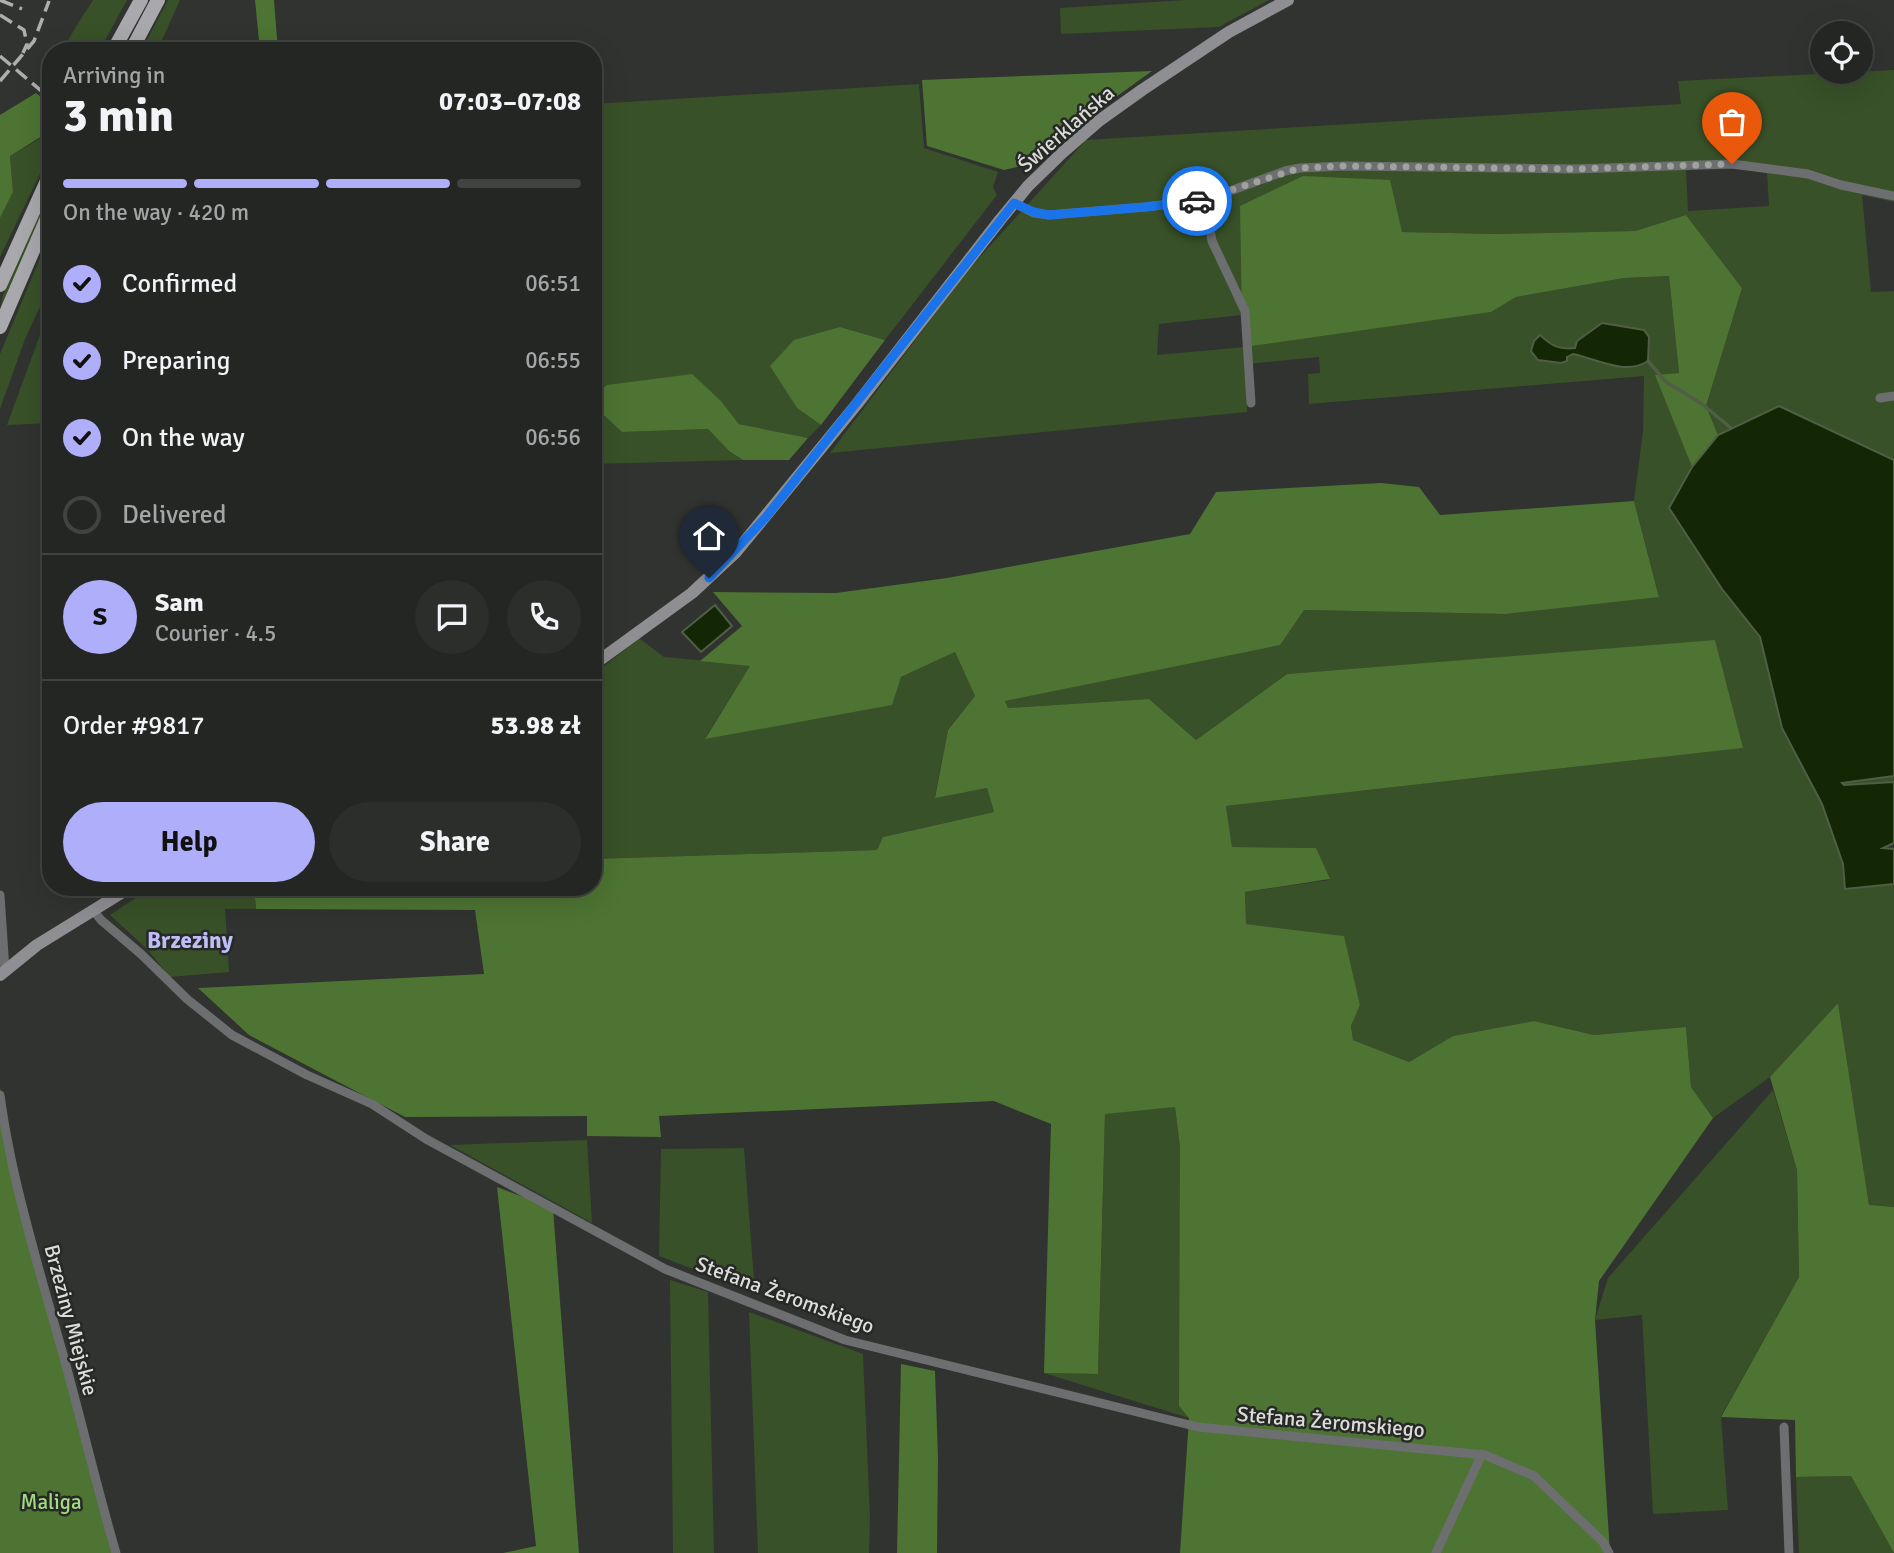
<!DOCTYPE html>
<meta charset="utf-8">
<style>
:root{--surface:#242623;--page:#2c2e2b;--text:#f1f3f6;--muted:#a3a5a6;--line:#414341;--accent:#afaefa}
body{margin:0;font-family:Signika,sans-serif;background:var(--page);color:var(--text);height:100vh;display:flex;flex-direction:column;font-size:26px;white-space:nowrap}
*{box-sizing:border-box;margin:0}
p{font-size:23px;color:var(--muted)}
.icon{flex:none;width:38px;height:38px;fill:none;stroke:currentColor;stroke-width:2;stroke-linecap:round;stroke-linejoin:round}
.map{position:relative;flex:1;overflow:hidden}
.details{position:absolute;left:42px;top:42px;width:560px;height:854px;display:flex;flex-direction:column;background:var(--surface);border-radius:28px;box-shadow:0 7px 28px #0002,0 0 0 2px var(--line)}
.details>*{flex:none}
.controls{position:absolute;left:1810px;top:21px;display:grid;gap:14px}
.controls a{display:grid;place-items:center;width:63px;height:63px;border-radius:50%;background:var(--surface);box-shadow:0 7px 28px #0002,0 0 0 2px var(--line);font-size:35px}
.pin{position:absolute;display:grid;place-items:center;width:60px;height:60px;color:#fff;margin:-72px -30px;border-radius:50% 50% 50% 0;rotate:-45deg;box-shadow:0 0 7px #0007}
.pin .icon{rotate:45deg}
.courier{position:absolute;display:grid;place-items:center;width:70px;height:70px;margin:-35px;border:5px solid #1a73e8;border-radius:50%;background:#fff;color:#222;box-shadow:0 2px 9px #0007}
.summary em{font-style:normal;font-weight:700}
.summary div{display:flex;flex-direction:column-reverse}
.summary{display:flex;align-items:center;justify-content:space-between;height:119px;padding:0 21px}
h1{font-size:46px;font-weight:700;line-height:52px}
.bar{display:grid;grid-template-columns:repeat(4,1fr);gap:10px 7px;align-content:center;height:84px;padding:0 21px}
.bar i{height:9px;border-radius:5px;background:var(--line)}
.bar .active{background:var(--accent)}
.bar p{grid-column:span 4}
.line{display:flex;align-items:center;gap:18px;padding:0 21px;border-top:2px solid var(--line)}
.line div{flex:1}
.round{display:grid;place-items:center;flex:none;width:74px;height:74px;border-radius:37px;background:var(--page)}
ol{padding:0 21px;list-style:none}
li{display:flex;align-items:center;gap:21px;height:77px}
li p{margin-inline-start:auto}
li .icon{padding:7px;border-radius:50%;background:var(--accent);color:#111;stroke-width:4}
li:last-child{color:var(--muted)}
li i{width:38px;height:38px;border:4px solid var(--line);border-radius:50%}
.cta{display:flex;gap:14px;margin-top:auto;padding:14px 21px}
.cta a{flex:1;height:80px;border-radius:42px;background:var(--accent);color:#111;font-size:28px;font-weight:700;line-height:80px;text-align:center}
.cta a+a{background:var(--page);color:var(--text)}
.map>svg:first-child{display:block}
.green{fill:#385128;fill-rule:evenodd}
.forest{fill:#4d7432}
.water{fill:#142705;stroke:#505e45;stroke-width:2}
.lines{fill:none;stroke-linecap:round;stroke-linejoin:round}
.stream{stroke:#505e45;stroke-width:3.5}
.street{stroke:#6d6e70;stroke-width:9}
.secondary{stroke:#8f8f93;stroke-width:12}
.primary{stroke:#a8a8ad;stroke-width:14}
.rail{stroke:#aeafad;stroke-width:3.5;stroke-dasharray:14 7;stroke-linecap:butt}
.done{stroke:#a0a29f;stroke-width:7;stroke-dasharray:0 12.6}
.route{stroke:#1a73e8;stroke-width:9}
.labels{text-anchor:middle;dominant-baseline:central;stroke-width:5;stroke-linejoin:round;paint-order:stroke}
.street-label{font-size:21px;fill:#dcdddb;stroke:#262925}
.park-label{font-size:21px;fill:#a4dc80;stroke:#262925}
.neighbourhood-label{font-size:23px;font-weight:bold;fill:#bdbdf7;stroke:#262925}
</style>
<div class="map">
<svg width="1894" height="1553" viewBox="0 0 1894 1553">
<rect width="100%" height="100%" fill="#30332f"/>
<!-- green -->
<g class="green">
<polygon points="93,0 127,0 99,51 61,51"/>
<polygon points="168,0 180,0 157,51 141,51"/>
<polygon points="1185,0 1269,0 1219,27 1061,34 1060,8"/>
<path d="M 1894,70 L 1894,202 L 1862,195 L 1871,292 L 1894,291 L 1894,460 L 1779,406 L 1718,435 L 1706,406 L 1742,288 L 1686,215 L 1635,231 L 1496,234 L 1402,232 L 1242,315 L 1159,324 L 1157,355 L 1245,347 L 1490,312 L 1516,297 L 1624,278 L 1669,276 L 1679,373 L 1656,375 L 1692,467 L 1669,508 L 1722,589 L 1760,637 L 1782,728 L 1822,804 L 1843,864 L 1845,889 L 1894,884 L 1894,1207 L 1869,1206 L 1838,1003 L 1770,1077 L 1713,1118 L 1691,1087 L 1686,1027 L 1594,1035 L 1534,1021 L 1453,1036 L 1409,1062 L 1353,1040 L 1351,1026 L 1360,1005 L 1343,936 L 1246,924 L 1245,892 L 1329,880 L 1316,848 L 1232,847 L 1226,806 L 1742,748 L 1715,641 L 1287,674 L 1196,740 L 1149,699 L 1008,708 L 1005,700 L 1304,610 L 1506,614 L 1659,596 L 1634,501 L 1643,431 L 1644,376 L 1309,404 L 1308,374 L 1320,373 L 1319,357 L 1246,364 L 1247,412 L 830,453 L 969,269 L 1086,140 L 1681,104 L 1678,81 ZM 1734,167 L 1767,173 L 1769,206 L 1688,211 L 1686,169 ZM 1602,323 L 1644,330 L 1626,368 L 1573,354 L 1562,363 L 1538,360 L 1540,336 C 1552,346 1559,350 1575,348 L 1577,341 Z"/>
<polygon points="919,84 924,148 998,172 993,187 997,195 885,340 840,327 771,366 797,408 821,425 808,438 739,424 721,401 607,385 593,395 593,104"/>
<polygon points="46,135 49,138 45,143 51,146 51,151 0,257 0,218 13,192 10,156"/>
<polygon points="51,187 51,195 0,310 3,295"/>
<polygon points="51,232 51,283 25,339 0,409 0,354"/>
<polygon points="51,305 51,423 7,425"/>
<polygon points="593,405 622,432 708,429 729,451 743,460 593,464"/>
<polygon points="639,638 664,657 751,665 705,738 901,677 955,652 975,696 948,730 935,797 987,788 994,812 883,837 878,850 593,859 593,675"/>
<polygon points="1894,776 1894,782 1844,785 1842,783"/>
<polygon points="152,887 254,887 256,909 225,909 229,972 170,977 147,949 110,915"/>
<polygon points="1773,1090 1797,1170 1799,1277 1721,1416 1728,1510 1653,1514 1642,1315 1595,1320 1608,1278"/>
<polygon points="1175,1107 1180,1147 1189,1418 1044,1373 1098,1374 1105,1113"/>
<polygon points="587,1140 592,1223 450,1145"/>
<polygon points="744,1148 755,1293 659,1256 661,1149"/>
<polygon points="670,1280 708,1292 714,1553 673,1553"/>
<polygon points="749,1312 863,1354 870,1518 869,1553 758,1553"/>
<polygon points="1851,1476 1894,1553 1799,1553 1796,1477"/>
</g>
<!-- forest -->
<g class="forest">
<polygon points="255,0 274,0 278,51 260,51"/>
<polygon points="1152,71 1077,125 1039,162 1004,170 927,146 922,80"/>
<polygon points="36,93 51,105 51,127 47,133 10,156 13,192 0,218 0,115"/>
<polygon points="1303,176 1390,180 1402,232 1496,234 1635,231 1686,215 1742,288 1706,406 1718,435 1692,467 1655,375 1679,373 1669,276 1624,278 1516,297 1491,312 1245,347 1242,315 1240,206"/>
<polygon points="840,327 885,340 821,425 797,408 770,366 794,340"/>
<polygon points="692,374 721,401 739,424 808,438 789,460 743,460 729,451 708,429 622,432 593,405 593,395 607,385"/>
<polygon points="1381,483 1419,487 1440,515 1634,501 1659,597 1506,614 1304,610 1280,645 1005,701 1008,708 1149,699 1196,740 1287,674 1715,640 1743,748 1226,806 1232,847 1316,848 1330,879 1245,892 1246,924 1344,936 1360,1005 1351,1026 1353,1040 1409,1062 1453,1036 1534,1021 1594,1035 1686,1027 1691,1087 1713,1118 1599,1281 1595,1320 1610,1553 1180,1553 1189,1418 1179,1406 1180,1147 1175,1107 1105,1114 1098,1374 1044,1373 1051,1124 994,1101 659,1116 661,1137 587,1136 587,1116 405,1117 249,1035 198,988 484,974 475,910 256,909 254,887 593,887 593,859 877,850 883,837 994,812 987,788 935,798 948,730 975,696 955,652 901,677 892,705 705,739 750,666 700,661 742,626 713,592 836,593 947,578 1190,534 1216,492"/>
<polygon points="1838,1003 1869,1205 1894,1207 1894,1553 1851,1476 1796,1477 1795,1420 1721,1417 1799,1277 1797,1170 1770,1077"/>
<polygon points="0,1087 3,1114 116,1553 0,1553"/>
<polygon points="497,1187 553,1208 579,1553 503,1553 536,1546"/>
<polygon points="901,1364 935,1371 938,1458 937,1553 897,1553"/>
</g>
<!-- water -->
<g class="water">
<path d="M 1602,323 L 1644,330 L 1649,337 L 1648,361 C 1625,376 1597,359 1573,354 L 1567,357 L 1567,361 L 1561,363 L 1538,360 L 1531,351 L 1534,341 L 1540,335 C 1552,346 1559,350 1575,348 L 1577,341 Z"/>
<polygon points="1779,406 1894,460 1894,776 1842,783 1844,785 1894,782 1894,843 1883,848 1894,849 1894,884 1845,889 1843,864 1822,804 1782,728 1760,637 1722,589 1669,508 1692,467 1718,435"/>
<polygon points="715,605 732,626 701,652 682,632"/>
</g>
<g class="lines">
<!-- stream -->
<polyline class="stream" points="1648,361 1666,382 1702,404 1731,428"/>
<!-- street -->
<g class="street">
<polyline points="1205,200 1212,241 1245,311 1251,403"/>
<polyline points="1014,203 1034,213 1049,215 1145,207 1205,200 1285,171 1300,168 1344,166 1574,169 1732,164 1808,174 1841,185 1894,196"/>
<polyline points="1880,398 1894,396"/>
<polyline points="0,895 5,970"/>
<polyline points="93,910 101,920 141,954 187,999 232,1035 307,1075 372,1104 426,1139 665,1269 845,1340 1198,1427 1485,1455 1534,1476 1603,1542 1609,1553"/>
<path d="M 0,1095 C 12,1184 40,1272 64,1358 C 82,1423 97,1488 116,1553"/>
<polyline points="1784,1427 1789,1553"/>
<polyline points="1436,1553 1482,1454"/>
</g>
<!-- secondary -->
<g class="secondary">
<polyline points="593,665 692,593 736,552 857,404 1000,220 1028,186 1062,153 1100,120 1142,90 1229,32 1288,0"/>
<polyline points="0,975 37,945 131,887"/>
</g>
<!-- primary -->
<g class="primary">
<polyline points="113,51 141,0"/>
<polyline points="131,51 158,0"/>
<polyline points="0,285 51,172"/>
<polyline points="0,327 51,209"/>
</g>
<!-- rail -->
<g class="rail">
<polyline points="0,0 22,9"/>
<polyline points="0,15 24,30 27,44 23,53"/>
<polyline points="0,56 51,99"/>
<polyline points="0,81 34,41 49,1"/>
</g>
</g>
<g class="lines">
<!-- done -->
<polyline class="done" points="1197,201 1300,168 1343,166 1574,169 1732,164"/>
<!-- route -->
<polyline class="route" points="709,578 766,517 1014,203 1034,212 1049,215 1145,207 1197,201"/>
</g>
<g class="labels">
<!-- street labels -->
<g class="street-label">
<text transform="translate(1066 129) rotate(-41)">Świerklańska</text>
<text transform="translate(785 1295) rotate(20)">Stefana Żeromskiego</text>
<text transform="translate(71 1320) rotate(75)">Brzeziny Miejskie</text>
<text transform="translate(1331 1422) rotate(5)">Stefana Żeromskiego</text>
</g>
<!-- park labels -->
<g class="park-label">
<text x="51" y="1502">Maliga</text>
</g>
<!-- neighbourhood labels -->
<g class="neighbourhood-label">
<text x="190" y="940">Brzeziny</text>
</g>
</g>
</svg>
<div class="controls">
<a><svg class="icon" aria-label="locate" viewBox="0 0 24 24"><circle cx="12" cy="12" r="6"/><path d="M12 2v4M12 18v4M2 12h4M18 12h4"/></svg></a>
</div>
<div class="pin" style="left:1732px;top:164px;background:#ea580c"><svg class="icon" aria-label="bag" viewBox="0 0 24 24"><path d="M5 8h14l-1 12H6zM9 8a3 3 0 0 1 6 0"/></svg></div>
<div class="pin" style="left:709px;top:578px;background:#1f2937"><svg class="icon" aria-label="home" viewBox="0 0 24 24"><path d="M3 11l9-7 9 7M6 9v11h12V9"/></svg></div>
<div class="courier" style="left:1197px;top:201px"><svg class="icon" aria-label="car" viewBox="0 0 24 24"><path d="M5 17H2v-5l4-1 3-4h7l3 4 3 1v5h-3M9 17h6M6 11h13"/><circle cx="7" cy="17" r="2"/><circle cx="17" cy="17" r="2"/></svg></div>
<section class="details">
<div class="summary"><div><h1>3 min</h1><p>Arriving in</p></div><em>07:03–07:08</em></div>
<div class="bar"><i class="active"></i><i class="active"></i><i class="active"></i><i></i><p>On the way · 420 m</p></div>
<ol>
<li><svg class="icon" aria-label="check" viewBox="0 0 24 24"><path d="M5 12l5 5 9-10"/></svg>Confirmed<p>06:51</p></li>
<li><svg class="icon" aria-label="check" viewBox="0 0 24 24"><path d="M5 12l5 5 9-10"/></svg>Preparing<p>06:55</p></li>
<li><svg class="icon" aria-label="check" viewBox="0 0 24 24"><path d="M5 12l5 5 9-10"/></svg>On the way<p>06:56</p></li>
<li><i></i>Delivered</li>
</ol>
<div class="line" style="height:126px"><b class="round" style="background:var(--accent);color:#111">S</b><div><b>Sam</b><p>Courier · 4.5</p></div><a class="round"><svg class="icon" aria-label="chat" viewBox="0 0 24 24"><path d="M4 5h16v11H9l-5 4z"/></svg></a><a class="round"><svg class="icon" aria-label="phone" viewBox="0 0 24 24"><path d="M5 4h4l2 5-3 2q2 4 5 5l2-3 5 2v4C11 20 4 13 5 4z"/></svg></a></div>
<div class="line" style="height:91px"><div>Order #9817</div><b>53.98 zł</b></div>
<div class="cta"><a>Help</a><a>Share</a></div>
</section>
</div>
